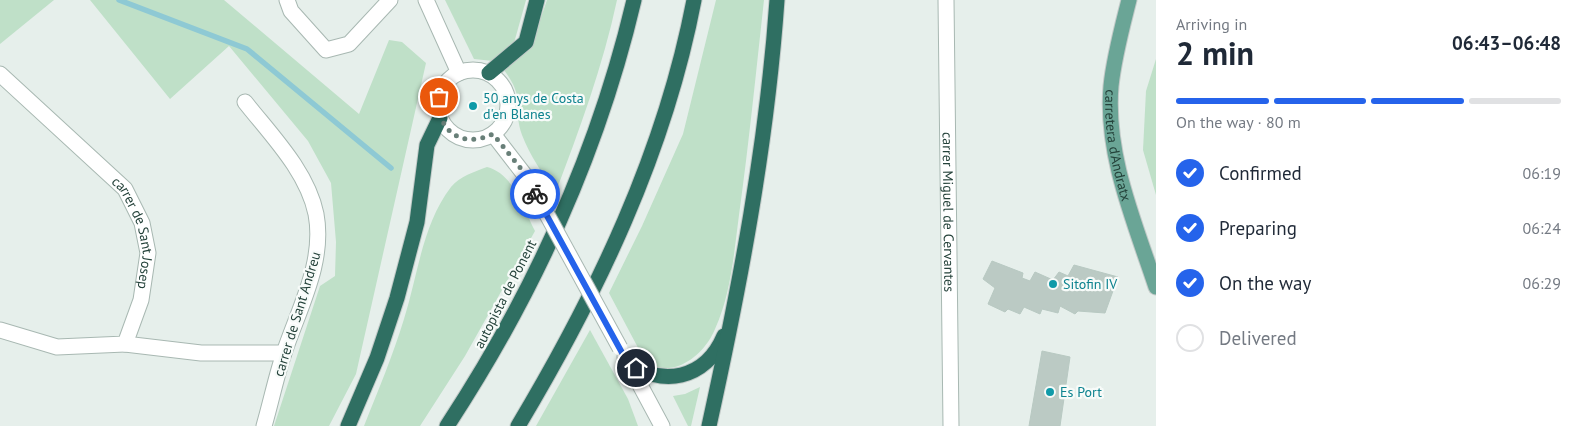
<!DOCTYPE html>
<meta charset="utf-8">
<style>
:root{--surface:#fff;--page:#f2f2f3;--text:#1f2937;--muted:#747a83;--line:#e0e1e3;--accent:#2563eb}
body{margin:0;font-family:"PT Sans",sans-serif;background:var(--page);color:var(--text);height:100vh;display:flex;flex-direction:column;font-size:19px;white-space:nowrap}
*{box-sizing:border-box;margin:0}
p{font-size:16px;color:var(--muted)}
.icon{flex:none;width:28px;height:28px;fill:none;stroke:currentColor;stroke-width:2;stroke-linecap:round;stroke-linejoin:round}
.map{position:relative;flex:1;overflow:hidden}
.details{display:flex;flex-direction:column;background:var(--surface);width:425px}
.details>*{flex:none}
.pin{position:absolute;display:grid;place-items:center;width:42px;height:42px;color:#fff;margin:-21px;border:2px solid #fff;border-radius:50%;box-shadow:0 1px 5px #0007}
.courier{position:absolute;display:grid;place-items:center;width:50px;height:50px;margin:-25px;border:4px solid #2563eb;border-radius:50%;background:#fff;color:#222;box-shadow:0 1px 6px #0007}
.head em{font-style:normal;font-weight:600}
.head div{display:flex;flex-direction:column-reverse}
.head{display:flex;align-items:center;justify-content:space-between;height:85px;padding:0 20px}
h1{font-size:32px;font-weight:600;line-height:38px}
.bar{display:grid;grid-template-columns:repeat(4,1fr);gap:8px 5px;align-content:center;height:60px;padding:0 20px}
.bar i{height:6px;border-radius:4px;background:var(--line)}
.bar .selected{background:var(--accent)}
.bar p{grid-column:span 4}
ol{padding:0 20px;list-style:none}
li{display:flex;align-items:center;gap:15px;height:55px}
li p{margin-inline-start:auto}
li .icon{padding:5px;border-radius:50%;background:var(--accent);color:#fff;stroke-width:4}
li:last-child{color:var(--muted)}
li i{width:28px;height:28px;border:2px solid var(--line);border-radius:50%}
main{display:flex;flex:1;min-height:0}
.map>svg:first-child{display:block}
.green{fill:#bfe0c8}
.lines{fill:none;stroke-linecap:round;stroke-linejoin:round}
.stream{stroke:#8ec9d4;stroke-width:5.5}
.building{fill:#bbcac4;stroke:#b8c9c2}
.minor-casing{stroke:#a8b8b2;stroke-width:17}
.major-casing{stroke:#c2cac8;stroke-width:17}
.highway-casing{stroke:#c2cac8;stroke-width:17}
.minor{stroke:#fff;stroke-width:15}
.major{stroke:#6aa596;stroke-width:15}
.highway{stroke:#2f6f62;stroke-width:15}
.minor-bridge-casing{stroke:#a8b8b2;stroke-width:17;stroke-linecap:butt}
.minor-bridge{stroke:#fff;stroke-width:15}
.done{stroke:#687f78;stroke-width:5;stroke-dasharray:0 9}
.route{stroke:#2563eb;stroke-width:6}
.culture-dot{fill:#0f9aa8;stroke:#f7fbf9;stroke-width:2}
.labels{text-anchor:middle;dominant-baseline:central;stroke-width:4.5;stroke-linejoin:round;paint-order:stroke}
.culture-label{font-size:14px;fill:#0d838f;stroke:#f7fbf9;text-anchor:start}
.street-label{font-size:14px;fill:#24423a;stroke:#f7fbf9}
</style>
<main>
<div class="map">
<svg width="1156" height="426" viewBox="0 0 1156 426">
<rect width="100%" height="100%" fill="#e6efeb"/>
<!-- green -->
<g class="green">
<polygon points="0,0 54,0 0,44"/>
<polygon points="90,0 224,0 359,114 389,40 402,42 426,63 356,374 329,426 274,426 320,286 335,276 336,242 331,183 308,141 229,46 170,99"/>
<polygon points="445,0 526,0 514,43 493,61 474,59"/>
<path d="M 547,0 L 617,0 C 603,66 579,131 555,194 C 544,175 530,156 522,135 C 512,107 527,99 503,69 L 531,46 Z"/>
<path d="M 716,0 L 764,0 C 756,72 749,143 739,215 C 734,253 731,294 715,329 C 708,346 693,362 675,367 C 663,370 653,367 644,359 L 609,293 L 642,226 L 683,134 Z"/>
<polygon points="1156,59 1156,195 1143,150 1146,91"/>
<path d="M 487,167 C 514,174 523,208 535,231 L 465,356 L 420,426 L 364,426 C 378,391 393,355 404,319 C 418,275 422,225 451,187 C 460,176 474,172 487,167 Z"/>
<polygon points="590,330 628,399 638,426 536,426"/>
<polygon points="700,387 691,426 688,426 673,396 685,394"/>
</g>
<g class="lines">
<!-- stream -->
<polyline class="stream" points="119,0 247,49 391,168"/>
</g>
<!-- building -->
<g class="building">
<polygon points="992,261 1023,273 1022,278 1030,281 1035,272 1053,280 1059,272 1068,276 1074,265 1118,277 1105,313 1078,311 1075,314 1060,306 1058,313 1042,309 1040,314 1024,307 1020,314 1008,309 1005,312 988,304 995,288 983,279"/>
<polygon points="1042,351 1070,357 1060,426 1029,426"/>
</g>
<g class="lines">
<defs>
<g id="minor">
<polyline points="287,0 291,11 326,50 349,44 390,0"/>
<polyline points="426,0 459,73"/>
<path id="s1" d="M 946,0 L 951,426"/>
<circle cx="473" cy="105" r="35"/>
<path id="s2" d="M 0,74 L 125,189 L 142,223 L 148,253 L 141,300 L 125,344 L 57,347 L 0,330"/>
<path d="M 245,102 C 271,135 307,171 316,214 C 325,262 299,308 284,353 C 276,377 271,402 264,426"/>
<polyline points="493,134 527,178"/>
<polyline points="125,344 201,353 284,353"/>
<polyline points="625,357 662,426"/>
</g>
<g id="major">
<path id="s3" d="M 1129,0 C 1122,28 1114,57 1111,86 C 1105,155 1135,223 1156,287"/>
</g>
<g id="highway">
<polyline points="489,73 526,42 537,0"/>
<path d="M 626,360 C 661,389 706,379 724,336"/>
<polyline points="348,426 377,358 397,298 417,222 427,145 440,118"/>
<path d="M 447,426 C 533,295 598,153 634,0"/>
<path d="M 518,426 C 597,294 665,152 694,0"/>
<path d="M 709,426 C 740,285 767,144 777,0"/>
</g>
</defs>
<!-- minor casing -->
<use href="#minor" class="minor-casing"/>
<!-- major casing -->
<use href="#major" class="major-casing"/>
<!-- highway casing -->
<use href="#highway" class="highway-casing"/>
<!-- minor -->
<use href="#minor" class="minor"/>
<!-- major -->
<use href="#major" class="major"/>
<!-- highway -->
<use href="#highway" class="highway"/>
<defs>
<polyline id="minor-bridge" points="527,178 620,348"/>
</defs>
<!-- minor-bridge casing -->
<use href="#minor-bridge" class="minor-bridge-casing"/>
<!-- minor-bridge -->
<use href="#minor-bridge" class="minor-bridge"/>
</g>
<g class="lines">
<!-- done -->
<path class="done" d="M 439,97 C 436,131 462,149 493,134 L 522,170 L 535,194"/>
<!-- route -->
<polyline class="route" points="535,194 626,360 636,368"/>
</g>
<!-- markers -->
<g class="culture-dot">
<circle cx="473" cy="106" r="5"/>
<circle cx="1053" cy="284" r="5"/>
<circle cx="1050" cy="392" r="5"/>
</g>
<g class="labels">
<!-- culture labels -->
<g class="culture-label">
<text x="483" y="98">50 anys de Costa<tspan x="483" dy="16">d'en Blanes</tspan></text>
<text x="1063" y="284">Sitofin IV</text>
<text x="1060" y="392">Es Port</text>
</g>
<!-- street labels -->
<g class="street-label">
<text stroke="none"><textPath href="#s3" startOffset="148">carretera d'Andratx</textPath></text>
<text stroke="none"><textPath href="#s1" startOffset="212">carrer Miguel de Cervantes</textPath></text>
<text stroke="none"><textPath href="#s2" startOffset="215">carrer de Sant Josep</textPath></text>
<text transform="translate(505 294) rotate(-63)">autopista de Ponent</text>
<text transform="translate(297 314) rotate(-73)">carrer de Sant Andreu</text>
</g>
</g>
</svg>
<div class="pin" style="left:439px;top:97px;background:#ea580c"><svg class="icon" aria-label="bag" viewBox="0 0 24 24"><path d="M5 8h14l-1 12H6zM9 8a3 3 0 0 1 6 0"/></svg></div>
<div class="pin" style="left:636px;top:368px;background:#1f2937"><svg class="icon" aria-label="home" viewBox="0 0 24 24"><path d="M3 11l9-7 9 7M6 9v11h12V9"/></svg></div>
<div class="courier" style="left:535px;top:194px"><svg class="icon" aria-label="bike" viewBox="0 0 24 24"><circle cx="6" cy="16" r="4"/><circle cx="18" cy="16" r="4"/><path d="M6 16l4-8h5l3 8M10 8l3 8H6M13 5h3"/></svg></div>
</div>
<section class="details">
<div class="head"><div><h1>2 min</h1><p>Arriving in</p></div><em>06:43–06:48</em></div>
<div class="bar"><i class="selected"></i><i class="selected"></i><i class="selected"></i><i></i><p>On the way · 80 m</p></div>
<ol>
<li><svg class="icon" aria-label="check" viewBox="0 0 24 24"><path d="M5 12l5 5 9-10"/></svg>Confirmed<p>06:19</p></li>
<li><svg class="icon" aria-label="check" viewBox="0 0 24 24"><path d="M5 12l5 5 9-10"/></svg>Preparing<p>06:24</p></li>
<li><svg class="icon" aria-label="check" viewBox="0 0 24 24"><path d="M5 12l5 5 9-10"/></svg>On the way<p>06:29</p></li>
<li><i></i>Delivered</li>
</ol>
</section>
</main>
